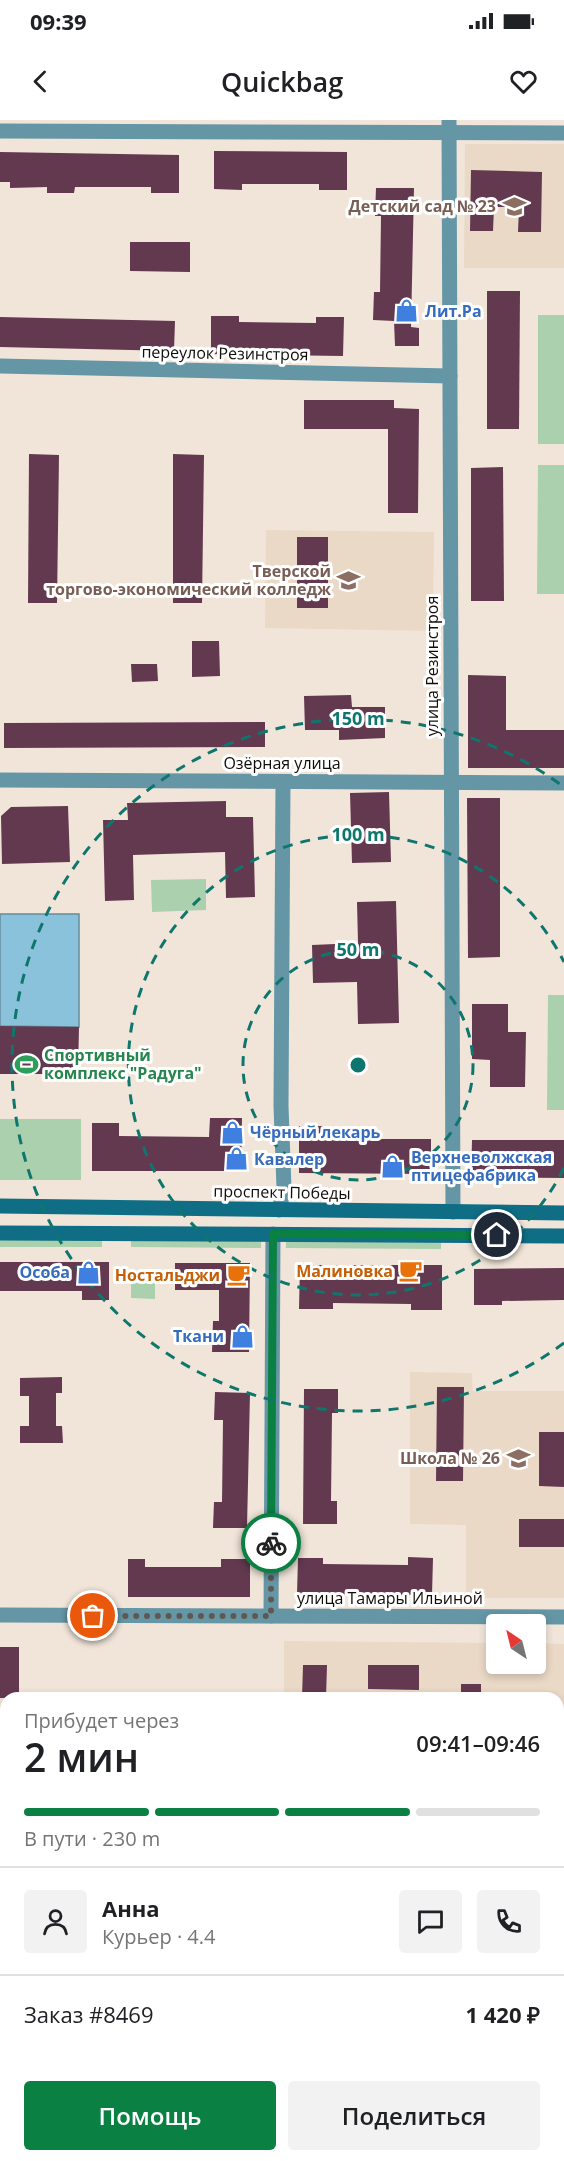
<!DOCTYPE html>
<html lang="ru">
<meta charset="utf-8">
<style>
:root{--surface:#fff;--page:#f2f2f2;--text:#202124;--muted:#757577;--line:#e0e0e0;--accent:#0b8043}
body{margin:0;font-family:"Open Sans",sans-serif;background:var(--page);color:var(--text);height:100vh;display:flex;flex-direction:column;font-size:22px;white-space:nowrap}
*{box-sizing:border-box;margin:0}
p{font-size:20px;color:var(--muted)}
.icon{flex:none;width:33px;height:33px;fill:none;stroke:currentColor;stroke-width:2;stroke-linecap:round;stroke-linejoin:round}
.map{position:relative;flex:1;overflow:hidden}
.panel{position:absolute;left:0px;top:1572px;width:564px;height:470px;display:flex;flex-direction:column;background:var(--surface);border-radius:18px 18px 0 0;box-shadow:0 3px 9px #0003}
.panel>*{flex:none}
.needle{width:39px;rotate:325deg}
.tools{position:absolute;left:486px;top:1494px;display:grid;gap:12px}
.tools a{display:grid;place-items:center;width:60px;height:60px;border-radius:6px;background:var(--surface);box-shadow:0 3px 9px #0003;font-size:30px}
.pin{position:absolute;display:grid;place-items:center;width:51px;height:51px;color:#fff;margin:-26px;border:3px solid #fff;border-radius:50%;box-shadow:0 2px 6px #0007}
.courier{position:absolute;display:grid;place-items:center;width:60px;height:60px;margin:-30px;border:4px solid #0b8043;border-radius:50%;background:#fff;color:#222;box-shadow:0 2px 8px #0007}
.headline em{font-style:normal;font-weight:600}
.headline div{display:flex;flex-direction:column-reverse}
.headline{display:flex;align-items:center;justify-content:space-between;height:102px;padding:0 24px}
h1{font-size:39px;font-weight:600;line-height:45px}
.bar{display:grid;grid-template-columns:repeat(4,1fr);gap:9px 6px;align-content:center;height:72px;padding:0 24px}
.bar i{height:8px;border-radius:4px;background:var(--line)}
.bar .selected{background:var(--accent)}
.bar p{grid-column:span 4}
.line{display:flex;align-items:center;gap:15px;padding:0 24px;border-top:2px solid var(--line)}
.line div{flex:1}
.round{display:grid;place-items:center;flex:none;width:63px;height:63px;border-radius:6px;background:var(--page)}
.action{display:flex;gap:12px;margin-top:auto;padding:12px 24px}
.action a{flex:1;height:69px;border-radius:6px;background:var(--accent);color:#fff;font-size:24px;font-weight:600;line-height:69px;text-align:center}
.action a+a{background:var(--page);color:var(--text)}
.status{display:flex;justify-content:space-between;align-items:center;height:42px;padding:0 30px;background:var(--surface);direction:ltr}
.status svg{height:16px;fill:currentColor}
header{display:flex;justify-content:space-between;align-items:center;height:78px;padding:0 24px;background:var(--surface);font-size:27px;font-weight:600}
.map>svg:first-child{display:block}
.built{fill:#ebd9c7}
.green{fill:#abd0ad}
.water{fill:#8bc2db;stroke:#668b9c;stroke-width:1.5}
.building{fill:#633950}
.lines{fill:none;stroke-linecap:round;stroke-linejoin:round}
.minor{stroke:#6596a6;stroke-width:15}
.secondary{stroke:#0f6e85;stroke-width:15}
.done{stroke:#5f5851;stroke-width:6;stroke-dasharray:0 10.8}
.route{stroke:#0b8043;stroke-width:8}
.ring{fill:none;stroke:#0f766e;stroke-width:3;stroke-dasharray:10 8}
.labels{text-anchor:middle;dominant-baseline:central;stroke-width:6;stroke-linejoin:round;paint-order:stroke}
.education-label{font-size:16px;font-weight:bold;fill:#785e54;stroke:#fff;text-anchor:end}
.shop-label{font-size:16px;font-weight:bold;fill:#366cbe;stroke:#fff;text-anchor:start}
.street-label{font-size:16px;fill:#100c08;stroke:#fff}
.leisure-label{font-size:16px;font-weight:bold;fill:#27864d;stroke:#fff;text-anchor:start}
.food-label{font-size:16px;font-weight:bold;fill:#c56008;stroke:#fff;text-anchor:end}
.centre{fill:#0f766e;stroke:#fff;stroke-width:3}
.ring-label{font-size:18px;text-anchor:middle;font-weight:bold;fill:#0f766e;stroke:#fff;stroke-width:6;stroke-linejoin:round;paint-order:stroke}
</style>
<div class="status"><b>09:39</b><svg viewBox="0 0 49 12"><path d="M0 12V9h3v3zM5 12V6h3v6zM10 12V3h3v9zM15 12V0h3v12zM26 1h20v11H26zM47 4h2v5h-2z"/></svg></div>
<header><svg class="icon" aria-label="back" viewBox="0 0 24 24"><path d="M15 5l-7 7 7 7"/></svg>Quickbag<svg class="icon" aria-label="heart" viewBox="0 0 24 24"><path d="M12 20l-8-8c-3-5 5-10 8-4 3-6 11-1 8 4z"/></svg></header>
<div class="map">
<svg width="564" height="2041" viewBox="0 0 564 2041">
<rect width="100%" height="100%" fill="#f1e5d9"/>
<!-- built -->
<g class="built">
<polygon points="465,24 564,24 564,148 464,148"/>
<polygon points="266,410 434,412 433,511 265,508"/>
<polygon points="410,1252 472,1253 473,1271 564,1271 564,1478 466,1478 466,1405 410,1404"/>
<polygon points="284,1521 496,1523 496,1544 536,1544 536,1523 564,1524 564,2041 0,2041 0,1721 6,1721 6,2036 558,2036 558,1578 284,1578"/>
</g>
<!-- green -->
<g class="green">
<rect x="538" y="195" width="26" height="129"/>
<polygon points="538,345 564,345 564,474 537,474"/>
<polygon points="206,759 206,790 152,792 151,760"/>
<polygon points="548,875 564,875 564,990 547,990"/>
<rect x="0" y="999" width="81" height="61"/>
<rect x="0" y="1120" width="102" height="7"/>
<polygon points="131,1120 261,1120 261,1128 131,1127"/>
<polygon points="286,1121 441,1122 441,1129 286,1128"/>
<polygon points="131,1152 155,1152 155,1179 131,1178"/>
<polygon points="6,1750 6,1844 0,1844 0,1751"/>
<polygon points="26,2036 157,2036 162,2041 26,2041"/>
</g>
<!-- water -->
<polygon class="water" points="0,794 79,794 79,907 0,906"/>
<!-- building -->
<g class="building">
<polygon points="214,31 347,32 347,70 319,70 319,64 242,64 242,70 214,69"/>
<polygon points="0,32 179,35 179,73 151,73 151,67 75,67 74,73 47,73 47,67 10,68 10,62 0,62"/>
<polygon points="471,50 542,52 541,112 518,112 519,87 494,87 493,111 470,111"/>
<polygon points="376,68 414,68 411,207 419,208 419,226 395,226 394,201 373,200 374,172 380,172 381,96 375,96"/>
<polygon points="130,122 190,122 190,152 130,151"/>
<polygon points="487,171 520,171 519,309 487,309"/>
<polygon points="211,196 239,196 239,202 316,203 316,197 344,197 343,236 211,234"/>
<polygon points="0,197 175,201 174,231 0,227"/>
<polygon points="304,280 394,280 394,288 419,289 418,393 388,393 388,309 304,309"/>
<polygon points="29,334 59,335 57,483 28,483"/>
<polygon points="173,334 204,335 202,483 173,483"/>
<polygon points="503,347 504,481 471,481 471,348"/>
<rect x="297" y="417" width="31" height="71"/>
<polygon points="192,521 219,521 220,556 192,557"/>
<polygon points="131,544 157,544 158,561 132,562"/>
<polygon points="468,555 506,556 506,610 564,610 564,648 468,648"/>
<polygon points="351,575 352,587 385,587 385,618 339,620 339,610 305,610 304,576"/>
<polygon points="265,602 265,627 4,628 4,603"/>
<polygon points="389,672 391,742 352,743 350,673"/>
<polygon points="467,678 500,678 500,837 468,838"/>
<polygon points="226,681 226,697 253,697 255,777 226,778 225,732 133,735 134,780 105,781 103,700 128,700 127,683"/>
<polygon points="68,686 70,742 2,744 1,696 11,687"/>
<polygon points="396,781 399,903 358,904 357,862 313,863 312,825 358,823 357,782"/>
<polygon points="472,884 508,884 508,912 526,912 525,967 490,967 490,940 472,939"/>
<polygon points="0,906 79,907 78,954 0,954"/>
<polygon points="210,998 242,998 241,1051 92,1051 92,1003 119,1003 119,1016 209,1017"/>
<polygon points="299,1006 326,1006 326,1019 431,1019 431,1054 299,1053"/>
<polygon points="472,1020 564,1020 564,1058 471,1057"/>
<polygon points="0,1142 109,1142 109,1180 82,1180 82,1171 0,1171"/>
<polygon points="175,1143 250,1143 249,1232 212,1232 213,1201 219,1201 219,1170 175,1170"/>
<polygon points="300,1145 442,1145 442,1190 411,1190 411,1184 333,1183 333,1189 299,1189"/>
<polygon points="564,1148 564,1180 502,1181 502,1185 474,1185 474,1149"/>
<polygon points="62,1257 62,1273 56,1273 56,1306 62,1306 63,1323 20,1323 20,1306 29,1306 29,1276 20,1276 20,1258"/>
<polygon points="437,1267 464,1267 463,1361 436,1361"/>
<polygon points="304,1269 338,1269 338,1293 332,1293 331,1381 337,1381 337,1404 303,1404"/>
<polygon points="215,1272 250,1273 247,1408 213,1408 214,1382 222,1382 223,1300 214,1300"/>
<polygon points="539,1312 564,1312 564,1367 539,1366"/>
<rect x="519" y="1399" width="45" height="28"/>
<polygon points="408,1437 433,1438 432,1475 297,1474 298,1438 323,1438 323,1444 408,1445"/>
<polygon points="128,1439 145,1439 145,1447 221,1447 221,1439 250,1439 250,1477 128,1477"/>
<rect x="0" y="1527" width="19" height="51"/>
<polygon points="303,1545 327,1545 326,1578 302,1578"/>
<polygon points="368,1545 419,1545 419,1570 368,1569"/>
<rect x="461" y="1564" width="20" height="14"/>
</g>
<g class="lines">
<!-- minor -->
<g class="minor">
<polyline points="449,0 453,1092"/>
<polyline points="0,11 564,13"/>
<polyline points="0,246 450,256"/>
<polyline points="0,660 564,663"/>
<polyline points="279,1090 284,1068 281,986 283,662"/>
<polyline points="0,1495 564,1497"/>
<polyline points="271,1496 273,1114"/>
</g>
<!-- secondary -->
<g class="secondary">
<polyline points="0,1086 564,1093"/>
<polyline points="0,1113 564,1116"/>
</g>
</g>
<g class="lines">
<!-- done -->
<polyline class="done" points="93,1496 271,1496 271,1423"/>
<!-- route -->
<polyline class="route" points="271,1423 273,1114 497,1115"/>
</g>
<!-- distance rings -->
<g class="ring">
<circle cx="358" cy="945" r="115"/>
<path d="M564 1048A230 230 0 1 1 564 842"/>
<path d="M564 1223A346 346 0 1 1 564 667"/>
</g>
<!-- icons -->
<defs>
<symbol id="school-bare" viewBox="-9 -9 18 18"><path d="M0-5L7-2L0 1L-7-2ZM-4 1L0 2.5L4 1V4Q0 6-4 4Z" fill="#8d6e63" stroke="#fff" stroke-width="2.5" paint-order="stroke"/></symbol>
<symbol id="shop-bare" viewBox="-9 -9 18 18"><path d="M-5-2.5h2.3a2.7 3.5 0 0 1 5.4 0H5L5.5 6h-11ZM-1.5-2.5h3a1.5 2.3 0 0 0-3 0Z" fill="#3f7fe0" stroke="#fff" stroke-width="2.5" paint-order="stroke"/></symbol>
<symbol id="university-bare" viewBox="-9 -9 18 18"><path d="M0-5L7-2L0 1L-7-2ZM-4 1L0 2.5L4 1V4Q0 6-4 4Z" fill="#8d6e63" stroke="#fff" stroke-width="2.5" paint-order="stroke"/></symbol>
<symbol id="stadium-bare" viewBox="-9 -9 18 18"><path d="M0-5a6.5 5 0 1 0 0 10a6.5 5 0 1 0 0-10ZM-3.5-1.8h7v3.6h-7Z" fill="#2e9e5b" stroke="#fff" stroke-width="2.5" paint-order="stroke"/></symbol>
<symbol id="cafe-bare" viewBox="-9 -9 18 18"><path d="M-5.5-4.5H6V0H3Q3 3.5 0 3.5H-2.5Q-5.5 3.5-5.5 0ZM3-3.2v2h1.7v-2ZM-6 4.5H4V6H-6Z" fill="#e8710a" stroke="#fff" stroke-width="2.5" paint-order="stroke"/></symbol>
</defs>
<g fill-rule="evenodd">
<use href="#school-bare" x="498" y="70" width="33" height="33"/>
<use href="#shop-bare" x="390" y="174" width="33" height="33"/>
<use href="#university-bare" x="332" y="444" width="33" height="33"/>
<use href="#stadium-bare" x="10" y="928" width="33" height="33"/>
<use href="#shop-bare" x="216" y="996" width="33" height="33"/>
<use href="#shop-bare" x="220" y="1022" width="33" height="33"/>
<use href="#shop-bare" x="376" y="1030" width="33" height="33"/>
<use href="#cafe-bare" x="394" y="1134" width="33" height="33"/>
<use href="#shop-bare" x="72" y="1136" width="33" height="33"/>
<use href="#cafe-bare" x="222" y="1138" width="33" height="33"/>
<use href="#shop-bare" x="226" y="1200" width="33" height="33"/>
<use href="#school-bare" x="502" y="1322" width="33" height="33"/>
</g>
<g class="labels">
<!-- education labels -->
<g class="education-label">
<text x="496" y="86">Детский сад № 23</text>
<text x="331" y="451">Тверской<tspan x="331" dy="18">торгово-экономический колледж</tspan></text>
<text x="500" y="1338">Школа № 26</text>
</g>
<!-- shop labels -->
<g class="shop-label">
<text x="425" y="191">Лит.Ра</text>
<text x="250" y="1012">Чёрный лекарь</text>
<text x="411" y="1037">Верхневолжская<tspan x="411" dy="18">птицефабрика</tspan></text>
<text x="254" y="1039">Кавалер</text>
<text x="70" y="1152" text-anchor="end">Особа</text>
<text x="224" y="1216" text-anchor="end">Ткани</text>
</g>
<!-- street labels -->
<g class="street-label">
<text transform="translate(225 233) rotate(1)">переулок Резинстроя</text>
<text transform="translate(432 546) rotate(-90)">улица Резинстроя</text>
<text x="282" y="643">Озёрная улица</text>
<text transform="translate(282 1072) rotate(1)">проспект Победы</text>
<text x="390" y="1478">улица Тамары Ильиной</text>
</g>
<!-- leisure labels -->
<g class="leisure-label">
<text x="44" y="935">Спортивный<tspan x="44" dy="18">комплекс "Радуга"</tspan></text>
</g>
<!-- food labels -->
<g class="food-label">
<text x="393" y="1151">Малиновка</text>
<text x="220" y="1155">Ностальджи</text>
</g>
</g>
<circle cx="358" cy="945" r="9" class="centre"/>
<g class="ring-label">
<text x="358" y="605">150 m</text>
<text x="358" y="721">100 m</text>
<text x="358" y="836">50 m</text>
</g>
</svg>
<div class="tools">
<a><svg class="needle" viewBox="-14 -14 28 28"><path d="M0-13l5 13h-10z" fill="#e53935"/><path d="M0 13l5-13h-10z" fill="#757577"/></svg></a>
</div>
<div class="pin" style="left:93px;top:1496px;background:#ea580c"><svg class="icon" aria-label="bag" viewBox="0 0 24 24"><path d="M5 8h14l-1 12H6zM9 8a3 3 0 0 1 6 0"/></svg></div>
<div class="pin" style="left:497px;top:1115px;background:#1f2937"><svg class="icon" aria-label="home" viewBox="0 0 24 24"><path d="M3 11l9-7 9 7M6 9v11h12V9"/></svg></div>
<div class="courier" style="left:271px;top:1423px"><svg class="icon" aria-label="bike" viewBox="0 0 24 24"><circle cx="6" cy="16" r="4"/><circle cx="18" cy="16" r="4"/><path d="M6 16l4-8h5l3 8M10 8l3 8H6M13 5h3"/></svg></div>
<section class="panel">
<div class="headline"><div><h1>2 мин</h1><p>Прибудет через</p></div><em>09:41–09:46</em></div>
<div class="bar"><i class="selected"></i><i class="selected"></i><i class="selected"></i><i></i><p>В пути · 230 m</p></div>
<div class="line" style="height:108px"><a class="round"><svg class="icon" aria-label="person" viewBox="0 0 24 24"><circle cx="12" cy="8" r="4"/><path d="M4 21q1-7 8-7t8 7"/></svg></a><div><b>Анна</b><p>Курьер · 4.4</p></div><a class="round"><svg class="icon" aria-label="chat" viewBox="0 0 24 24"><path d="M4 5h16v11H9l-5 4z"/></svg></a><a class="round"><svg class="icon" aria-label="phone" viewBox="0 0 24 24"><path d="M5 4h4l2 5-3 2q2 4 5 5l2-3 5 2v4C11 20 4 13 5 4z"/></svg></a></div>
<div class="line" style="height:78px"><div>Заказ #8469</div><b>1 420 ₽</b></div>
<div class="action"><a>Помощь</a><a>Поделиться</a></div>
</section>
</div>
